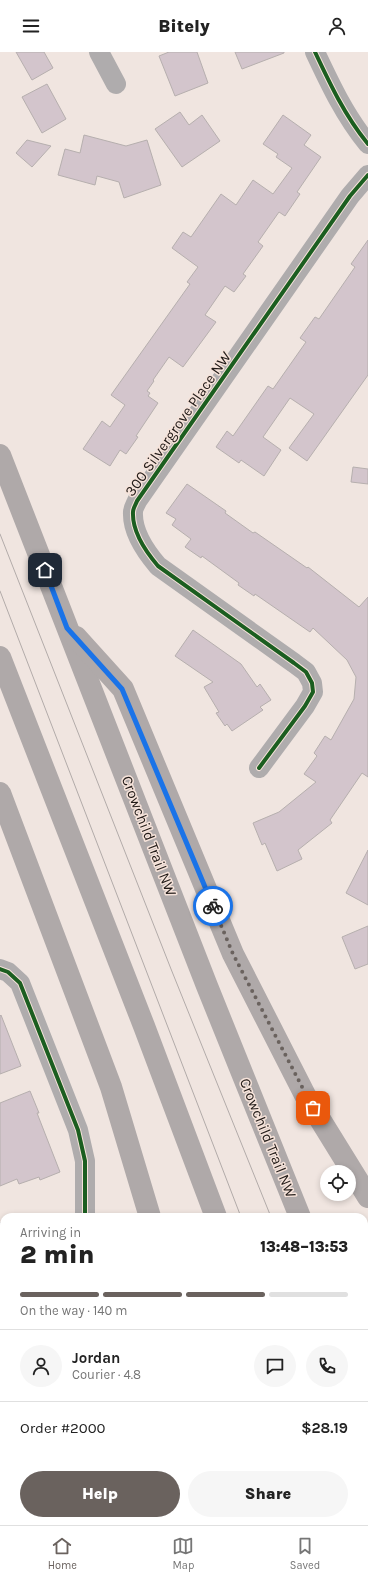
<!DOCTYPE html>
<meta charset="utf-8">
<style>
:root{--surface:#fff;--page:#f6f6f6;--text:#222;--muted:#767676;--line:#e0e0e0;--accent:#6a625e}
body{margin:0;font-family:Karla,sans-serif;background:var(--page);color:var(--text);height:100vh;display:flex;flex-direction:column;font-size:15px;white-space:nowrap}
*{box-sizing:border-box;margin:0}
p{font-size:13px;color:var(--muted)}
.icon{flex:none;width:22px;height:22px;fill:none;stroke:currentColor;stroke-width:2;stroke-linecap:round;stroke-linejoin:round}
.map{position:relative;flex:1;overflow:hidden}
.panel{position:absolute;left:0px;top:1161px;width:368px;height:312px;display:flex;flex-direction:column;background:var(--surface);border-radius:12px 12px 0 0;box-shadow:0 2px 6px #0003}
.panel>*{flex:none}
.buttons{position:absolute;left:320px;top:1113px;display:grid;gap:8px}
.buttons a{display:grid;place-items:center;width:36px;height:36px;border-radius:50%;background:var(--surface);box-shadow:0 2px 6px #0003;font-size:20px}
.pin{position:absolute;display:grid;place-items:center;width:34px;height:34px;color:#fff;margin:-17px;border-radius:8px;box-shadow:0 2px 6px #0006}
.courier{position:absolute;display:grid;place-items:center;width:40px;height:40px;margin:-20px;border:3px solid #1a73e8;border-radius:50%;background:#fff;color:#222;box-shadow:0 1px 5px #0007}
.headline em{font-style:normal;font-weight:800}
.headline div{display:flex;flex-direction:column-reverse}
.headline{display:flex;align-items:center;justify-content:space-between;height:68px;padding:0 20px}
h1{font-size:26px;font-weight:800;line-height:30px}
.bar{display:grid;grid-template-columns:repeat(4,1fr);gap:6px 4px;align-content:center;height:48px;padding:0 20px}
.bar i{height:5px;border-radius:3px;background:var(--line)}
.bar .on{background:var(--accent)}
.bar p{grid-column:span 4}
.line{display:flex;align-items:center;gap:10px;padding:0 20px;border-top:1px solid var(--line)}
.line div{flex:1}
.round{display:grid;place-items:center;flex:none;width:42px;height:42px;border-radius:21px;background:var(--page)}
.cta{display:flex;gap:8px;margin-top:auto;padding:8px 20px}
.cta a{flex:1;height:46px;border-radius:24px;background:var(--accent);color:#fff;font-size:16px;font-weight:800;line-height:46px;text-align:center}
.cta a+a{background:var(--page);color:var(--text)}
header{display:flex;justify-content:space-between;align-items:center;height:52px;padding:0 20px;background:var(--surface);font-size:18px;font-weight:800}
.tab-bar{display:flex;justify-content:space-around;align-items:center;height:56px;border-top:1px solid var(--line);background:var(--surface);font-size:11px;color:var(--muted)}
.tab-bar a{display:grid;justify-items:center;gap:2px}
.tab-bar .on{color:var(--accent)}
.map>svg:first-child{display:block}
.building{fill:#d3c5cc;stroke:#b6afae}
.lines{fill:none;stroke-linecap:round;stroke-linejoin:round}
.minor{stroke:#afacad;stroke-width:20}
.highway{stroke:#afa9a9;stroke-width:22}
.tram{stroke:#b2aba9;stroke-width:1}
.cycleway-casing{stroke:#f6e3da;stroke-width:6}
.cycleway{stroke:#1b5e20;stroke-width:4}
.done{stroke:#6a625e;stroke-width:4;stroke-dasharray:0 7.2}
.route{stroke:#1a73e8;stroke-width:5}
.labels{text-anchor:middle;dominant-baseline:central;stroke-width:3;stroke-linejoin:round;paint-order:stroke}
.street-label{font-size:15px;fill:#221b18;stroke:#f6e3da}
</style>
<header><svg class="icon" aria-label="menu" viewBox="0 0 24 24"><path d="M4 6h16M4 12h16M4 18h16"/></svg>Bitely<svg class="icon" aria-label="person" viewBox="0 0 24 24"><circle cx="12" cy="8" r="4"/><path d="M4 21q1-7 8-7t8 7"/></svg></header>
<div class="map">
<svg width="368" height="1473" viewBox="0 0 368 1473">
<rect width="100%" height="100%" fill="#f0e5e0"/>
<!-- building -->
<g class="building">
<polygon points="16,0 44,0 53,16 32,28"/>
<polygon points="169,0 197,0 208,31 175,44 159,4"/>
<polygon points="235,0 284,0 284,1 242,17"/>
<polygon points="47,32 66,67 42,81 22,45"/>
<polygon points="180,60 189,73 202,63 220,89 182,115 155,77"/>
<polygon points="283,63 311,83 304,93 321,105 297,140 300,142 285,164 279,160 258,190 263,194 243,222 246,224 234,240 225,234 205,263 216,270 183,315 169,305 153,328 154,329 147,339 150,341 148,344 158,351 136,384 138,385 126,402 120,398 110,414 83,397 102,369 110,375 125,353 111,343 190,232 187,230 198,215 172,196 183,180 191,185 221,142 236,153 253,128 273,142 292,116 276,105 278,102 263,92"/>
<polygon points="84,83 126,94 147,88 161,133 124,146 119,130 97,124 95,133 58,123 65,97 80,101"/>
<polygon points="27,88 51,94 32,115 16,101"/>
<polygon points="368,188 368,323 307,409 289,396 314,362 290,346 263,385 281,398 264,424 241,408 239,411 216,395 227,379 233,384 268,334 273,337 306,290 300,286 315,265 319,267 355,215 351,212"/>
<polygon points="353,415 368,417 368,432 351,430"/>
<polygon points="187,432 226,459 225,461 253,481 255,480 307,516 308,515 359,555 368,545 368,725 362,721 330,768 332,771 298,798 302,807 277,819 265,791 262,793 253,771 279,760 316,730 304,722 317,704 314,701 325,684 331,688 354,647 356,625 347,608 313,576 310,580 255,542 254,544 238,533 239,531 202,504 201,506 185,495 191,487 172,473 176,467 166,461"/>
<polygon points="193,578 241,612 257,635 260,632 271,648 260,655 263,658 232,679 227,672 225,674 216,661 219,660 204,635 213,630 175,604"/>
<polygon points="368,798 368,853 346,841"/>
<polygon points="368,874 368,912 355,917 342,885"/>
<polygon points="1,963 21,1014 0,1022 0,964"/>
<polygon points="30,1039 39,1061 37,1061 60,1120 40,1128 39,1125 19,1132 17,1127 0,1134 0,1051"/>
</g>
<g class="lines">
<!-- minor -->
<g class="minor">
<polyline points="99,0 116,32"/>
<path d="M 315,0 C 330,32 345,64 368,92"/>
<path d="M 259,716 L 305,654 L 313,640 L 312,631 L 306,620 L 294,611 L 158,514 C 146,500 132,479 133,460 C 133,456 136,452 137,449 L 350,144 L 368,123"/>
<polyline points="0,917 8,920 20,931 78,1078 85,1109 85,1165"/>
<polyline points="0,1180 4,1180"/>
<polyline points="41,1473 43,1469"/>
</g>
<!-- highway -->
<g class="highway">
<polyline points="0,403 207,934 300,1165"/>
<polyline points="76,585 123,637 233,902 305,1043 368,1145"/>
<polyline points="0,605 144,974 216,1165"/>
<polyline points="0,741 111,1035 150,1165"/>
<polyline points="364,1324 368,1334"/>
<polyline points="328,1469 329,1473"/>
<polyline points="115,1473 116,1469"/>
<polyline points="141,1473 141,1469"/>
</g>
<!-- tram -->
<g class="tram">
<polyline points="0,482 171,917 271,1165"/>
<polyline points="0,539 241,1165"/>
<polyline points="364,1397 368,1407"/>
<polyline points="358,1469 360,1473"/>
</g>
<defs>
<g id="cycleway">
<path d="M 315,0 C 330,32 345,64 368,92"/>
<path d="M 259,716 L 305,654 L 313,640 L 312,631 L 306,620 L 294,611 L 158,514 C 146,500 132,479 133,460 C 133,456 136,452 137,449 L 350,144 L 368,123"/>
<polyline points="0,917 8,920 20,931 78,1078 85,1109 85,1165"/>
</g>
</defs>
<!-- cycleway casing -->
<use href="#cycleway" class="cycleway-casing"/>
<!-- cycleway -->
<use href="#cycleway" class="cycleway"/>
</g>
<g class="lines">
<!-- done -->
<polyline class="done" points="213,854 233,902 313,1056"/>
<!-- route -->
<polyline class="route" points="45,518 67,576 122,637 213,854"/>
</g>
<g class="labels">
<!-- street labels -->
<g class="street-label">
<text transform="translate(178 372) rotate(-55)">300 Silvergrove Place NW</text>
<text transform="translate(149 784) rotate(69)">Crowchild Trail NW</text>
<text transform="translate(268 1086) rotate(68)">Crowchild Trail NW</text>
</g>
</g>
</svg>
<div class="buttons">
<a><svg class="icon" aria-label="locate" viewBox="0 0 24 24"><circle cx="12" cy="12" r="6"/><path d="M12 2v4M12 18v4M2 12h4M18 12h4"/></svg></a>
</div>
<div class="pin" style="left:313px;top:1056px;background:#ea580c"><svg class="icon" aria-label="bag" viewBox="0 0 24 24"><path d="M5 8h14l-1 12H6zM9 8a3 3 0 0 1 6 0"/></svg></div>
<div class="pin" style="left:45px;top:518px;background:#1f2937"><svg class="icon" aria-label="home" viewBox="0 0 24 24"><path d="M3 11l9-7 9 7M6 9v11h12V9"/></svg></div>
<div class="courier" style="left:213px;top:854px"><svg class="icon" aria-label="bike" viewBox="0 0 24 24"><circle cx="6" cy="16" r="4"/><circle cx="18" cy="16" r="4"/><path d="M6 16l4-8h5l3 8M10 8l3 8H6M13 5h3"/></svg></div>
<section class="panel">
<div class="headline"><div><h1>2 min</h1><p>Arriving in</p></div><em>13:48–13:53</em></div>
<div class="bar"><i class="on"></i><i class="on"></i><i class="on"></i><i></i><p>On the way · 140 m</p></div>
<div class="line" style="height:72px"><a class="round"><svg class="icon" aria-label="person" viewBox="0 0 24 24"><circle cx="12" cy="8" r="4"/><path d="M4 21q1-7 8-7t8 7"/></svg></a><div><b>Jordan</b><p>Courier · 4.8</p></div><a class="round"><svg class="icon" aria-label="chat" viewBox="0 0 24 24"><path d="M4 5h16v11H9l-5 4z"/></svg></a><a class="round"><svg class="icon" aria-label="phone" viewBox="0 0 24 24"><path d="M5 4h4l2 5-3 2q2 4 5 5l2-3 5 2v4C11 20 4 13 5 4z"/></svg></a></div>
<div class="line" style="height:52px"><div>Order #2000</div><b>$28.19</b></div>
<div class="cta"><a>Help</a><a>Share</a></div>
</section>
</div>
<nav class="tab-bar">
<a class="on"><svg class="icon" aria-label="home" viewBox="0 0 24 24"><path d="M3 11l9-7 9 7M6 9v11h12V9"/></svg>Home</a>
<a><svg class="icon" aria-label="map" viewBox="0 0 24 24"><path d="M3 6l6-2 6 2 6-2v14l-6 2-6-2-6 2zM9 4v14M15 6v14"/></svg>Map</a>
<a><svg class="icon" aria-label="saved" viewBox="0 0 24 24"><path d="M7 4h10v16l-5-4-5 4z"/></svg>Saved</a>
</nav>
